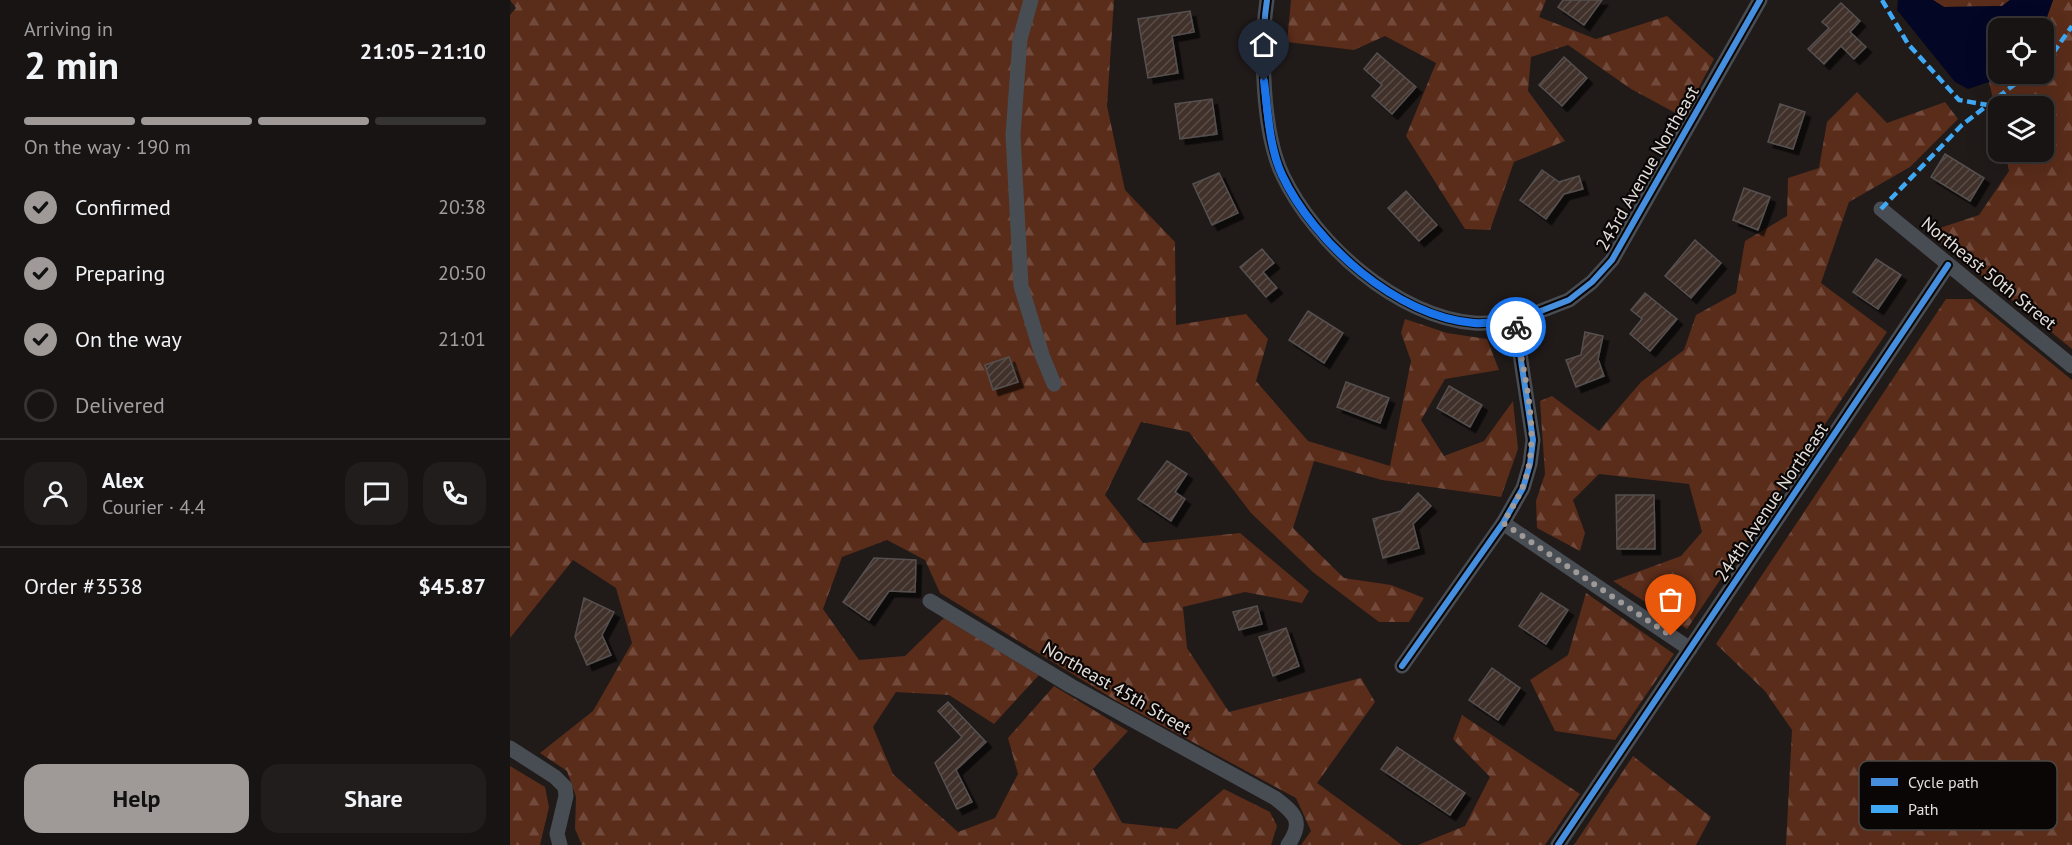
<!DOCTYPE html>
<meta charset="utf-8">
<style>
:root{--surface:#181413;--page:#211d1c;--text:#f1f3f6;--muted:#9f9ea0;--line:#363333;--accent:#9f9997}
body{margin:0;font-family:"PT Sans",sans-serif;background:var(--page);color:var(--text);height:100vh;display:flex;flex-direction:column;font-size:22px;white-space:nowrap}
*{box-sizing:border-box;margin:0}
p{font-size:20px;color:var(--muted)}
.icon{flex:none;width:33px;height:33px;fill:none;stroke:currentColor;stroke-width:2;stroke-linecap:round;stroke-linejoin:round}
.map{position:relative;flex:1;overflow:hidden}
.sheet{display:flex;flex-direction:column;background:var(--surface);width:510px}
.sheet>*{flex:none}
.tools{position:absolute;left:1478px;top:18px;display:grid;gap:12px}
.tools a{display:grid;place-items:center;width:66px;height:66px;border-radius:12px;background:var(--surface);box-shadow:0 6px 24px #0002,0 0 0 2px var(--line);font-size:30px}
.pin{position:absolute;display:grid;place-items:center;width:51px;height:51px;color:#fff;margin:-62px -26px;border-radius:50% 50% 50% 0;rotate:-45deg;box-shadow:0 0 6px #0007}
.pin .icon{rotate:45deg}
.courier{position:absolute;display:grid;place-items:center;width:60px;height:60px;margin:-30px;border:4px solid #1a73e8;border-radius:50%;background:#fff;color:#222;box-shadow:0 2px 8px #0007}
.summary em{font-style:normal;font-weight:800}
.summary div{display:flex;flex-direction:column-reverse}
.summary{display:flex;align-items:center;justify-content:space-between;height:102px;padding:0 24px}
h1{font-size:39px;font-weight:800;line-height:45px}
.bar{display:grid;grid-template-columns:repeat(4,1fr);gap:9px 6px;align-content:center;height:72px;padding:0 24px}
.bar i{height:8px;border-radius:4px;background:var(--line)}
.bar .active{background:var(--accent)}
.bar p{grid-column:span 4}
.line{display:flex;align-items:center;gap:15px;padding:0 24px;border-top:2px solid var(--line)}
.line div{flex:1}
.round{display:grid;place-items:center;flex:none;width:63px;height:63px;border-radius:18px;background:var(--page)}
ol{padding:0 24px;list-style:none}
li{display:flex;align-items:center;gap:18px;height:66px}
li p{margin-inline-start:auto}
li .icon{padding:6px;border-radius:50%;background:var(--accent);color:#111;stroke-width:4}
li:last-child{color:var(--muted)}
li i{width:33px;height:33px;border:3px solid var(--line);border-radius:50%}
.cta{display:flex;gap:12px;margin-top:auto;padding:12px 24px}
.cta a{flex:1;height:69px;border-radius:18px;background:var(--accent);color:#111;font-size:24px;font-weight:800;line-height:69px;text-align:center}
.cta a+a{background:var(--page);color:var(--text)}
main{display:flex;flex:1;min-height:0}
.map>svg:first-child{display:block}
.forest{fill:url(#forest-firs)}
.water{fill:#030625}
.building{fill:url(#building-hatch);stroke:#55504f;stroke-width:1.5;filter:url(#shadow)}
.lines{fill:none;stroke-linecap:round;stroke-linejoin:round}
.minor{stroke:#484d54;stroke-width:15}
.quiet{stroke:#3fa9f5;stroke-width:4.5;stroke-dasharray:9 4.5;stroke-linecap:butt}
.cycleway-casing{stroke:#090605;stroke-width:10}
.cycleway{stroke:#468fdf;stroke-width:6}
.done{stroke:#9f9997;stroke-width:6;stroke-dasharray:0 10.8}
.route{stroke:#1a73e8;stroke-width:8}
.labels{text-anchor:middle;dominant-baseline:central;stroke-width:4.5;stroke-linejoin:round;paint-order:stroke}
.street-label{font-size:18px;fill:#e4dedb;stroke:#090605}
.key{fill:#090605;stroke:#4b4745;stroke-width:1.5}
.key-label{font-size:16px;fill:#e4dedb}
</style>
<main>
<section class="sheet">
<div class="summary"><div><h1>2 min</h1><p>Arriving in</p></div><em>21:05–21:10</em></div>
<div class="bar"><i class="active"></i><i class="active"></i><i class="active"></i><i></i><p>On the way · 190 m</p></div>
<ol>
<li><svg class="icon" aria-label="check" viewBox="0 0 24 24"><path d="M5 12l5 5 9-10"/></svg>Confirmed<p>20:38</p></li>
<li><svg class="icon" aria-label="check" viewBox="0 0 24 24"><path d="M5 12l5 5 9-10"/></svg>Preparing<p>20:50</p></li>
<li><svg class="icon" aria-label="check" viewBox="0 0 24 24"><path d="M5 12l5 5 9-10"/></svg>On the way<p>21:01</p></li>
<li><i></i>Delivered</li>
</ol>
<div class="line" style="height:108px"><a class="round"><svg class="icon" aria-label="person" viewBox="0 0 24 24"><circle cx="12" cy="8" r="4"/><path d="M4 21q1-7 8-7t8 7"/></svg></a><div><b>Alex</b><p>Courier · 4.4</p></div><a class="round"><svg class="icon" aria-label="chat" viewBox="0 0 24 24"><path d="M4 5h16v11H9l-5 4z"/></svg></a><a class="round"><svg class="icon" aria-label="phone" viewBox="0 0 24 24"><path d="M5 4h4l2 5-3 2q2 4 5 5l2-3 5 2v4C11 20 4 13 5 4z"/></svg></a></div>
<div class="line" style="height:78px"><div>Order #3538</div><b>$45.87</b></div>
<div class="cta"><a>Help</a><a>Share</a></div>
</section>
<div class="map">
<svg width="1562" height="845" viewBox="0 0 1562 845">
<defs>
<pattern id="forest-firs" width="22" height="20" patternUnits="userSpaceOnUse" patternTransform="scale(1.5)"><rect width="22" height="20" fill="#5a2c1a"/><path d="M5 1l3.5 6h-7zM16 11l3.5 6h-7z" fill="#724a3b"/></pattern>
<pattern id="building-hatch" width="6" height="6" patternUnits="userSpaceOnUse" patternTransform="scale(1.5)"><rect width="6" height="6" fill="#3f302a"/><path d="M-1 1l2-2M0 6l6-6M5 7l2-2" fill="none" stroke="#5b4e48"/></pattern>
<filter id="shadow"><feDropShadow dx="5.5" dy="5.5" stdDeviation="0" flood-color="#0009"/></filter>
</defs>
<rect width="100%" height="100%" fill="#201a19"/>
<!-- forest -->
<g class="forest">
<polygon points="0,0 604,0 597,106 615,190 665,242 666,325 736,314 758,339 746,381 798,441 880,466 901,361 891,333 895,319 937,333 977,339 989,370 935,379 911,420 934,456 974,441 1003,401 1008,449 991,497 872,480 804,461 783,528 834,578 881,585 914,598 899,622 869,622 804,573 741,513 679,432 631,422 595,495 633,543 730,533 799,591 792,603 735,592 673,607 677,648 719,712 851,678 865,702 807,783 892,845 791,845 801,831 786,798 605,700 430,593 415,560 377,540 332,557 313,609 349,660 395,656 434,618 529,675 484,724 439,695 386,692 363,727 383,774 448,832 485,818 508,774 498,738 544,686 618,731 583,769 612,823 667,829 714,789 760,812 767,826 761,845 72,845 65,829 66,797 57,771 30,753 83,711 122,643 106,588 63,560 0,638 0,15 6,8"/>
<polygon points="781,0 1036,0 1029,17 1086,39 1157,16 1204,59 1173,117 1121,89 1058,45 1021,57 1018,91 1055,141 1004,162 980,230 955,229 896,136 926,63 875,36 844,50 777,42"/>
<polygon points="1423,0 1500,0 1492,6 1434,7"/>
<polygon points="1543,0 1562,0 1562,349 1418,232 1469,215 1499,171 1495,152 1533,152 1533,106 1488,106 1488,120 1479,82 1488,74 1533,74 1533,28"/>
<polygon points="1347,92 1377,123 1435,102 1448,119 1400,167 1339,202 1311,283 1377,332 1177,629 1103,581 1171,556 1192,532 1179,484 1089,474 1063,500 1075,533 1070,551 1027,528 1026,501 1035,474 1030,401 1042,396 1089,431 1131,382 1174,350 1186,315 1226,293 1235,241 1277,216 1278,178 1309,168 1317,122"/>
<polygon points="1436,299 1463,299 1562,380 1562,845 1276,845 1282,730 1255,691 1206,644"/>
<polygon points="1076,593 1164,654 1105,740 1045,731 1020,680 1058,655"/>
<polygon points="952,715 1070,794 1035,845 908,845 955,826 980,777 943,739"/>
<polygon points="1123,756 1201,817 1186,845 1064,845"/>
<polygon points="0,766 35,787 39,807 30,845 0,845"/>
</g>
<!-- water -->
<polygon class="water" points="1388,0 1423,0 1434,7 1492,6 1500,0 1543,0 1533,28 1488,28 1488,74 1479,82 1458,89 1445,82 1387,10"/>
<!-- building -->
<g class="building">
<polygon points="1053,0 1092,0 1074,25 1048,7"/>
<polygon points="1331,3 1350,21 1340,32 1356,47 1344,59 1331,46 1314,64 1298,49 1319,28 1312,22"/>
<polygon points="680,11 684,32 662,36 668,73 638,78 628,19"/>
<polygon points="867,53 906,87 882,114 862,96 872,85 854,69"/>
<polygon points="1054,57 1077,78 1052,106 1029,85"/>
<polygon points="702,99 707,134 670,139 665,104"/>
<polygon points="1270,104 1295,112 1283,149 1258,142"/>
<polygon points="1435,154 1474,178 1460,201 1421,177"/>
<polygon points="1032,170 1049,182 1069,176 1073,189 1054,194 1036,219 1010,200"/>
<polygon points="709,173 728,213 702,225 683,184"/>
<polygon points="1234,188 1260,197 1248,230 1223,220"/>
<polygon points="896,191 927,225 909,241 878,208"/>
<polygon points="1185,240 1211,263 1181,298 1155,276"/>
<polygon points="752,249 764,263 753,272 767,288 756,297 730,267"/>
<polygon points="1366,259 1391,275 1368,309 1343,292"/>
<polygon points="1135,293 1167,319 1140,351 1120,334 1132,319 1121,310"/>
<polygon points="798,311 833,333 814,363 779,340"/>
<polygon points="1075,332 1093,336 1088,359 1094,376 1066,387 1056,360 1071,355"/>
<polygon points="499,357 508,382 483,390 475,365"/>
<polygon points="836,382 879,398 870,423 827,407"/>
<polygon points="939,386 972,405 960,427 927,408"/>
<polygon points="657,461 677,474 665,492 675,499 661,521 628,499"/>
<polygon points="908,493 921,506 903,524 909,548 873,558 863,519 891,511"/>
<polygon points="1106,495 1144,495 1145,549 1107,549"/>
<polygon points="364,558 406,560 405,592 379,591 359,620 333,602"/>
<polygon points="1031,593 1058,610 1036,644 1009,626"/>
<polygon points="74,598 104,612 92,635 101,655 77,665 65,637"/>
<polygon points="747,606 752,624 729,630 723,612"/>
<polygon points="776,628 789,666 763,676 749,637"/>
<polygon points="982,668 1010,688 988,720 959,700"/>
<polygon points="438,702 476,742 446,770 462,802 447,809 425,763 452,737 428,711"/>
<polygon points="887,747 955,793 940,815 871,769"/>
</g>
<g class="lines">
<!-- minor -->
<g class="minor">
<polyline points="521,0 510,39 503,135 511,286 532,355 544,384"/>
<path d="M 757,0 C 750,47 752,133 773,176 C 805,243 887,317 964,323 C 978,324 992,322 1005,321"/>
<polyline points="1371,209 1562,366"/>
<polyline points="993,523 1180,649"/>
<path d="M 420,601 L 561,686 L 765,798 C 786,814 794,822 778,845"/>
<polyline points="892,666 993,523 1013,488 1020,464 1023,440 1005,321 1059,300 1082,282 1102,260 1250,0"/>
<polyline points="0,748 45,777 55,787 56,796 47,834 50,845"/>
<polyline points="1048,845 1438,265"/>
</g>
<!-- quiet -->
<g class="quiet">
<polyline points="1372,0 1398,44 1449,100 1478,105"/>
<polyline points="1533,62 1541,56 1562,26"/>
<polyline points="1371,209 1452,125 1518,74"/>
</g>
<defs>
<g id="cycleway">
<path d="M 757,0 C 750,47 752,133 773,176 C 805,243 887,317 964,323 C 978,324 992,322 1005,321"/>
<polyline points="892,666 993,523 1013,488 1020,464 1023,440 1005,321 1059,300 1082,282 1102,260 1250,0"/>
<polyline points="1048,845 1438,265"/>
</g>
</defs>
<!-- cycleway casing -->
<use href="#cycleway" class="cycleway-casing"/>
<!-- cycleway -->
<use href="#cycleway" class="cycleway"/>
</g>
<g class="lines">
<!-- done -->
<path class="done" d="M 1006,327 C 1014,377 1032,437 1013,486 C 1008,499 1000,511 993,523 L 1161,636"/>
<!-- route -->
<path class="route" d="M 754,81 C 758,112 759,147 772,175 C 804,243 887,317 964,323 C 977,324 992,321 1005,321 L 1006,327"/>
</g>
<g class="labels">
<!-- street labels -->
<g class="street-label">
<text transform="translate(1137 168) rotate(-60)">243rd Avenue Northeast</text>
<text transform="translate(1479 273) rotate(39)">Northeast 50th Street</text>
<text transform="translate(1261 502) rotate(-56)">244th Avenue Northeast</text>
<text transform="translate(607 688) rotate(30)">Northeast 45th Street</text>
</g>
</g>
<!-- legend -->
<rect x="1349" y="761" width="198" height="69" rx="9" class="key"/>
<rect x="1361" y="778" width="27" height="8" fill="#468fdf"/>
<rect x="1361" y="805" width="27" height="8" fill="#3fa9f5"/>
<g class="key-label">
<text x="1398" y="788">Cycle path</text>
<text x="1398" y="815">Path</text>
</g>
</svg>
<div class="tools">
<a><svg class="icon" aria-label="locate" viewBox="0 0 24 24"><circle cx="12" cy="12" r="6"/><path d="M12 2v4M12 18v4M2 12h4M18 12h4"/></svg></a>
<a><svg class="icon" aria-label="layers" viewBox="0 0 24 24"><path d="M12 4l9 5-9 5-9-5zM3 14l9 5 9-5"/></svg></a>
</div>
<div class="pin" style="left:1161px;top:636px;background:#ea580c"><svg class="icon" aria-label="bag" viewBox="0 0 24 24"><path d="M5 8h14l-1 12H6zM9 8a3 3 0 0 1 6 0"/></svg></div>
<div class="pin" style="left:754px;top:81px;background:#1f2937"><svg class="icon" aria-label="home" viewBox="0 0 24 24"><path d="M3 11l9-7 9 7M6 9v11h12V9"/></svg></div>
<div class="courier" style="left:1006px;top:327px"><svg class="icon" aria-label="bike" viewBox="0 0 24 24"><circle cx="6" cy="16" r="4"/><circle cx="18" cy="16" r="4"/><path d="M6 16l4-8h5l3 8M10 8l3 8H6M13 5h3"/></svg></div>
</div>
</main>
